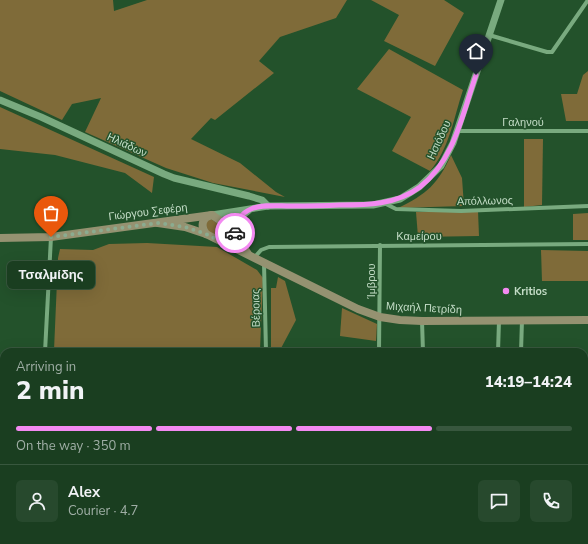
<!DOCTYPE html>
<meta charset="utf-8">
<style>
:root{--surface:#1a3e20;--page:#27492d;--text:#f1f3f6;--muted:#9faea5;--line:#38573e;--accent:#f38af1}
body{margin:0;font-family:"Nunito Sans",sans-serif;background:var(--page);color:var(--text);height:100vh;display:flex;flex-direction:column;font-size:15px;white-space:nowrap}
*{box-sizing:border-box;margin:0}
p{font-size:13px;color:var(--muted)}
.icon{flex:none;width:22px;height:22px;fill:none;stroke:currentColor;stroke-width:2;stroke-linecap:round;stroke-linejoin:round}
.map{position:relative;flex:1;overflow:hidden}
.panel{position:absolute;left:0px;top:348px;width:588px;height:196px;display:flex;flex-direction:column;background:var(--surface);border-radius:12px 12px 0 0;box-shadow:0 4px 16px #0002,0 0 0 1px var(--line)}
.panel>*{flex:none}
.pin{position:absolute;display:grid;place-items:center;width:34px;height:34px;color:#fff;margin:-41px -17px;border-radius:50% 50% 50% 0;rotate:-45deg;box-shadow:0 0 4px #0007}
.pin .icon{rotate:45deg}
.courier{position:absolute;display:grid;place-items:center;width:40px;height:40px;margin:-20px;border:3px solid #f38af1;border-radius:50%;background:#fff;color:#222;box-shadow:0 1px 5px #0007}
.bubble{position:absolute;height:28px;border-radius:6px;background:var(--surface);box-shadow:0 4px 16px #0002,0 0 0 1px var(--line);font-size:13px;font-weight:800;line-height:28px;text-align:center}
.summary em{font-style:normal;font-weight:800}
.summary div{display:flex;flex-direction:column-reverse}
.summary{display:flex;align-items:center;justify-content:space-between;height:68px;padding:0 16px}
h1{font-size:26px;font-weight:800;line-height:30px}
.bar{display:grid;grid-template-columns:repeat(4,1fr);gap:6px 4px;align-content:center;height:48px;padding:0 16px}
.bar i{height:5px;border-radius:3px;background:var(--line)}
.bar .active{background:var(--accent)}
.bar p{grid-column:span 4}
.line{display:flex;align-items:center;gap:10px;padding:0 16px;border-top:1px solid var(--line)}
.line div{flex:1}
.round{display:grid;place-items:center;flex:none;width:42px;height:42px;border-radius:6px;background:var(--page)}
.map>svg:first-child{display:block}
.green{fill:#7f6b39}
.lines{fill:none;stroke-linecap:round;stroke-linejoin:round}
.minor{stroke:#79aa7f;stroke-width:4}
.tertiary{stroke:#79aa7f;stroke-width:7}
.secondary{stroke:#959271;stroke-width:8}
.done{stroke:#8bac90;stroke-width:4;stroke-dasharray:0 7.2}
.route{stroke:#f38af1;stroke-width:5}
.poi-dot{fill:#f38af1;stroke:#23522b;stroke-width:1.5}
.labels{text-anchor:middle;dominant-baseline:central;stroke-width:3;stroke-linejoin:round;paint-order:stroke}
.street-label{font-size:11px;fill:#c3dcc6;stroke:#23522b}
.poi-label{font-size:11px;font-weight:bold;fill:#c3dcc6;stroke:#23522b;text-anchor:start}
</style>
<div class="map">
<svg width="588" height="544" viewBox="0 0 588 544">
<rect width="100%" height="100%" fill="#23522b"/>
<!-- green -->
<g class="green">
<polygon points="0,0 113,0 114,11 147,0 347,0 336,18 280,37 259,61 274,73 215,120 211,118 191,139 240,163 276,192 285,197 213,183 166,168 85,132 101,98 72,104 62,120 0,91"/>
<polygon points="371,0 444,0 464,13 435,66 384,41 399,15"/>
<path d="M 389,49 L 463,90 C 454,117 449,150 430,171 L 392,151 L 411,117 L 357,89 Z"/>
<polygon points="588,71 588,121 566,121 561,94 577,94 583,75"/>
<polygon points="0,107 154,177 152,193 125,173 55,155 0,149"/>
<polygon points="524,139 543,139 542,205 524,207"/>
<path d="M 451,155 L 462,178 L 464,206 L 398,208 C 427,194 438,184 451,155 Z"/>
<polygon points="478,211 479,236 418,237 416,212"/>
<polygon points="588,213 588,240 573,240 573,214"/>
<polygon points="211,219 227,230 228,235 226,238 223,239 208,232 205,222"/>
<polygon points="147,243 217,247 257,270 263,278 260,350 258,352 56,351 54,350 58,258 60,249 93,250 109,244"/>
<polygon points="541,250 588,251 588,281 542,281"/>
<polygon points="278,277 285,281 296,320 279,352 273,352 271,347 271,288 276,288"/>
<polygon points="342,308 377,324 376,341 340,336"/>
<polygon points="584,403 588,406 588,433 584,430"/>
</g>
<g class="lines">
<!-- minor -->
<g class="minor">
<polyline points="489,35 547,52 552,52 588,0"/>
<polyline points="458,131 588,131"/>
<polyline points="384,203 396,209 461,211 588,206"/>
<path d="M 254,258 L 261,250 L 269,247 C 375,245 482,246 588,244"/>
<polyline points="264,263 266,352"/>
<polyline points="422,321 423,352"/>
<polyline points="45,352 51,237"/>
<polyline points="379,352 380,245"/>
<polyline points="498,352 499,321"/>
<polyline points="521,352 522,320"/>
<polyline points="0,416 4,415"/>
<polyline points="584,432 588,435"/>
<polyline points="584,472 588,473"/>
<polyline points="584,518 588,518"/>
<polyline points="0,524 4,524"/>
<polyline points="8,540 9,544"/>
<polyline points="56,540 56,544"/>
<polyline points="177,540 181,544"/>
<polyline points="373,540 381,544"/>
<polyline points="464,540 464,544"/>
<polyline points="481,540 496,544"/>
<polyline points="150,544 154,540"/>
<polyline points="233,544 238,540"/>
<polyline points="327,544 327,540"/>
<polyline points="547,544 547,540"/>
</g>
<!-- tertiary -->
<g class="tertiary">
<polyline points="0,100 41,117 164,174 174,178 249,196 262,200 268,206"/>
<polyline points="212,215 268,206 373,205 400,199 419,187 441,166 453,143 501,0"/>
<path d="M 235,233 C 235,222 240,217 248,211"/>
</g>
<!-- secondary -->
<g class="secondary">
<polyline points="158,223 185,227 206,234 358,309 380,317 400,320 422,321 588,320"/>
<path d="M 206,234 C 200,226 202,217 212,215 L 231,228 L 248,254"/>
<polyline points="0,238 51,237 212,215"/>
</g>
</g>
<g class="lines">
<!-- done -->
<polyline class="done" points="51,237 158,223 185,227 206,234 224,243 228,243 233,241 235,237 235,233"/>
<!-- route -->
<path class="route" d="M 235,233 C 235,223 241,213 251,209 C 263,204 278,206 290,206 C 306,206 322,206 339,205 C 367,205 396,205 420,187 C 455,159 462,115 476,75"/>
</g>
<!-- markers -->
<circle class="poi-dot" cx="506" cy="291" r="4"/>
<g class="labels">
<!-- street labels -->
<g class="street-label">
<text x="523" y="122">Γαληνού</text>
<text transform="translate(439 140) rotate(-65)">Ησιόδου</text>
<text transform="translate(127 145) rotate(25)">Ηλιάδων</text>
<text transform="translate(485 201) rotate(-1)">Απόλλωνος</text>
<text transform="translate(148 212) rotate(-7)">Γιώργου Σεφέρη</text>
<text x="419" y="236">Καμείρου</text>
<text transform="translate(371 281) rotate(-90)">Ίμβρου</text>
<text transform="translate(256 308) rotate(-91)">Βέροιας</text>
<text transform="translate(424 308) rotate(3)">Μιχαήλ Πετρίδη</text>
</g>
<!-- poi labels -->
<g class="poi-label">
<text x="514" y="291">Kritios</text>
</g>
</g>
</svg>
<div class="pin" style="left:51px;top:237px;background:#ea580c"><svg class="icon" aria-label="bag" viewBox="0 0 24 24"><path d="M5 8h14l-1 12H6zM9 8a3 3 0 0 1 6 0"/></svg></div>
<div class="pin" style="left:476px;top:75px;background:#1f2937"><svg class="icon" aria-label="home" viewBox="0 0 24 24"><path d="M3 11l9-7 9 7M6 9v11h12V9"/></svg></div>
<div class="courier" style="left:235px;top:233px"><svg class="icon" aria-label="car" viewBox="0 0 24 24"><path d="M5 17H2v-5l4-1 3-4h7l3 4 3 1v5h-3M9 17h6M6 11h13"/><circle cx="7" cy="17" r="2"/><circle cx="17" cy="17" r="2"/></svg></div>
<div class="bubble" style="left:7px;top:261px;width:88px">Τσαλμίδης</div>
<section class="panel">
<div class="summary"><div><h1>2 min</h1><p>Arriving in</p></div><em>14:19–14:24</em></div>
<div class="bar"><i class="active"></i><i class="active"></i><i class="active"></i><i></i><p>On the way · 350 m</p></div>
<div class="line" style="height:72px"><a class="round"><svg class="icon" aria-label="person" viewBox="0 0 24 24"><circle cx="12" cy="8" r="4"/><path d="M4 21q1-7 8-7t8 7"/></svg></a><div><b>Alex</b><p>Courier · 4.7</p></div><a class="round"><svg class="icon" aria-label="chat" viewBox="0 0 24 24"><path d="M4 5h16v11H9l-5 4z"/></svg></a><a class="round"><svg class="icon" aria-label="phone" viewBox="0 0 24 24"><path d="M5 4h4l2 5-3 2q2 4 5 5l2-3 5 2v4C11 20 4 13 5 4z"/></svg></a></div>
</section>
</div>
